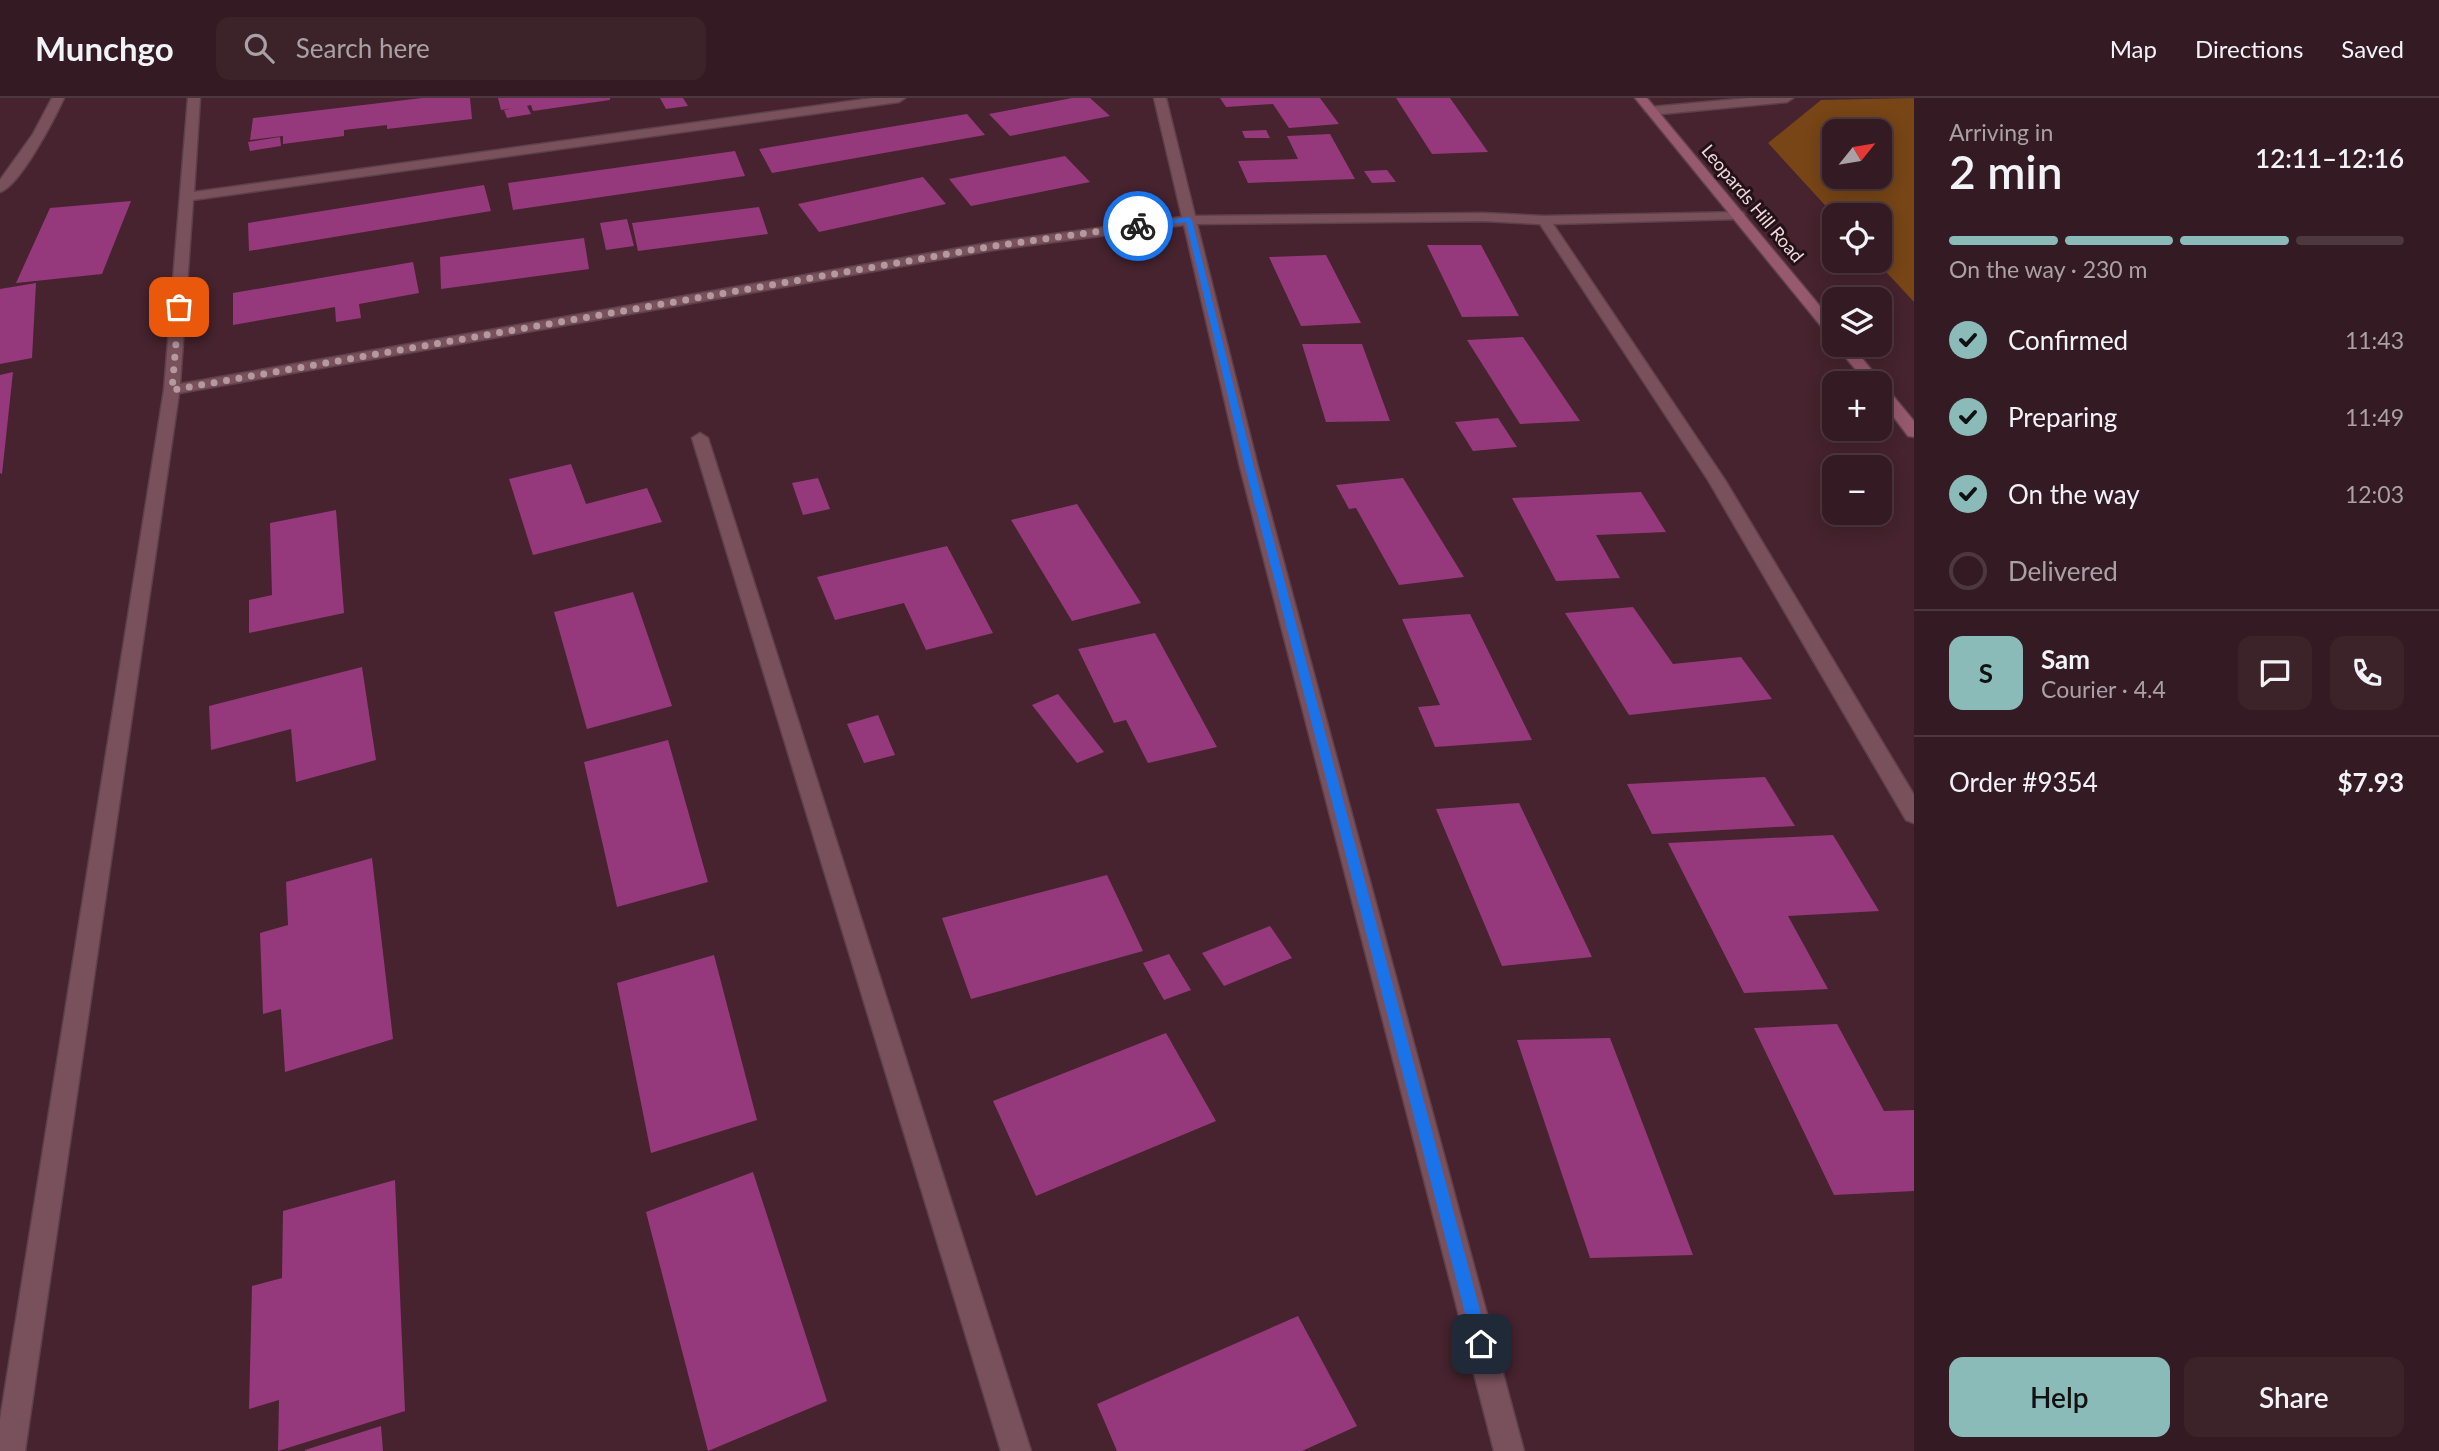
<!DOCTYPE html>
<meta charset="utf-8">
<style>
:root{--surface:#341a22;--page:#3c232a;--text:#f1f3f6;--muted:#a9a1a5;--line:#4e3840;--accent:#8bbbb9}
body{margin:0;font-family:Lato,sans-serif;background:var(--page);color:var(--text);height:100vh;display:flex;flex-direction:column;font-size:26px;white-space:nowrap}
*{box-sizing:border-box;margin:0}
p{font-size:23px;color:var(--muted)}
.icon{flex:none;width:38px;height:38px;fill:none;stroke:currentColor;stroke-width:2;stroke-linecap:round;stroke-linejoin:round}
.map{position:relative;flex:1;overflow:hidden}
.panel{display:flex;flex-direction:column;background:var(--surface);width:525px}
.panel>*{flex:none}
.needle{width:46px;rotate:60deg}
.buttons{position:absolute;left:1822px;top:21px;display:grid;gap:14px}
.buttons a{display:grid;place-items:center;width:70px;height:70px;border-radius:14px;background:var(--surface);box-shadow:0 4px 18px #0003,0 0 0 2px var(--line);font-size:35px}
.pin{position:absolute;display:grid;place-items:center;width:60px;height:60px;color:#fff;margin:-30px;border-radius:14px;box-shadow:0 4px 10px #0006}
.courier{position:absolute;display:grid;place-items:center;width:70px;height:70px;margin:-35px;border:5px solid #1a73e8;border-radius:50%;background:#fff;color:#222;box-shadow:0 2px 9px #0007}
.headline em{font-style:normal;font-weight:600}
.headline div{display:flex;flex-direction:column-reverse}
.headline{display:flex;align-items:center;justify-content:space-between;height:119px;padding:0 35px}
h1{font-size:46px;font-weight:600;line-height:52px}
.bar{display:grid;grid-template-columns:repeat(4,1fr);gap:10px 7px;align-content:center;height:84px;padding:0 35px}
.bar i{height:9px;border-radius:5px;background:var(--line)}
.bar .active{background:var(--accent)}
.bar p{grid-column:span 4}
.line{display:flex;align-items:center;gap:18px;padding:0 35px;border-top:2px solid var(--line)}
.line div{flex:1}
.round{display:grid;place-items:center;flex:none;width:74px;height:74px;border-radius:14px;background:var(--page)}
ol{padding:0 35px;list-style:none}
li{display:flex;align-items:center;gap:21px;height:77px}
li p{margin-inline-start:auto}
li .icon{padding:7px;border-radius:50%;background:var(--accent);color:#111;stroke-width:4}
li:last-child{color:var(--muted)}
li i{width:38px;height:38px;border:4px solid var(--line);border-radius:50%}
.cta{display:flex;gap:14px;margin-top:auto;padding:14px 35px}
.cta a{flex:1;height:80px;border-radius:14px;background:var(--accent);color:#111;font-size:28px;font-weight:600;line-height:80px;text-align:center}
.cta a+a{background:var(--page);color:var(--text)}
header{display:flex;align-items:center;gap:42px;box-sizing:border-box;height:98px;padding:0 35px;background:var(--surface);border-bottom:2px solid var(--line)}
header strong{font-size:33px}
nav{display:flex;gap:38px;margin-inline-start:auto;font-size:24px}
.search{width:490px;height:63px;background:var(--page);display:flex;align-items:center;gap:18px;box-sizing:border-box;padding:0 24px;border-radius:14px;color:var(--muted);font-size:26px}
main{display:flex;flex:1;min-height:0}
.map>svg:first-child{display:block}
.green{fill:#774516;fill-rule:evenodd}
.building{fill:#96397c}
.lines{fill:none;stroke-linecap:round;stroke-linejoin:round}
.minor-casing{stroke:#5e404b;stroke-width:3}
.secondary-casing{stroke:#5e404b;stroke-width:3}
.minor{fill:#79515d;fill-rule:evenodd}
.secondary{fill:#96596d;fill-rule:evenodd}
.route{fill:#1a73e8}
.done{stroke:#b599a1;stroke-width:7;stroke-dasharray:0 12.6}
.labels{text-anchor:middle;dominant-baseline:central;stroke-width:6;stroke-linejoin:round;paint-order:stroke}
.far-street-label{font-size:18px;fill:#f1d9df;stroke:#221217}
</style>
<header>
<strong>Munchgo</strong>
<div class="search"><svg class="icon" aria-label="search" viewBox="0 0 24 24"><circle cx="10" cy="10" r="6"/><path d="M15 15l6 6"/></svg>Search here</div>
<nav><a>Map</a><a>Directions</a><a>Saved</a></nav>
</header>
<main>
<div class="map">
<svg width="1914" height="1353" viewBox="0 0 1914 1353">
<rect width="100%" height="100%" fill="#46232e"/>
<!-- green -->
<path class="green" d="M 1914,0 L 1914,204 L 1876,163 L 1880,163 L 1880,117 L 1834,117 L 1768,45 L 1821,2 ZM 1834,33 L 1880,33 L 1880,79 L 1834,79 Z"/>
<!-- building -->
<g class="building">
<polygon points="422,0 470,0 472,21 387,31 387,27 344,32 344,38 283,46 283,38 250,42 253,20"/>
<polygon points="498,0 610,0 610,2 533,13 531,7 527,8 531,16 507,20 504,12 513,10 501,12"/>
<polygon points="660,0 683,0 688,8 666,11"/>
<polygon points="1072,0 1090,0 1110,18 1010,38 989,16"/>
<polygon points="1220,0 1320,0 1339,26 1289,30 1273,6 1226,9"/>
<polygon points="1396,0 1450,0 1488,54 1432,56"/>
<polygon points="967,16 985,37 772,75 759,51"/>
<polygon points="1266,32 1270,40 1245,40 1242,33"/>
<polygon points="1330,36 1355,81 1248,85 1238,63 1298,61 1287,38"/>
<polygon points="280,39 281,48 250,53 248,44"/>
<polygon points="735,53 745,78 513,112 508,85"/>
<polygon points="1065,58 1090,84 971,108 949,81"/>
<polygon points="1387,72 1396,84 1372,85 1364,73"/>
<polygon points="923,79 946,106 819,134 798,106"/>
<polygon points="484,87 491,113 249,153 248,125"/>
<polygon points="131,103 102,176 16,185 50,110"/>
<polygon points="759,109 768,136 638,153 632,125"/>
<polygon points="627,121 634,148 606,152 600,125"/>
<polygon points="584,140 589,171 441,191 440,159"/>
<polygon points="1427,147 1481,147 1519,218 1462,219"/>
<polygon points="1326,157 1361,225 1301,228 1269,159"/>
<polygon points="413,164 419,195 359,206 361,220 336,224 335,209 233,227 233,195"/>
<polygon points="36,185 32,260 0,266 0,191"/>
<polygon points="1523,239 1580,323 1520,326 1467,242"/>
<polygon points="1302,246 1362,246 1390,323 1326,324"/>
<polygon points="13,274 2,376 0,375 0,277"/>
<polygon points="1498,320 1517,349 1473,353 1455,324"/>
<polygon points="571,366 586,406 647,390 662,424 533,457 509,381"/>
<polygon points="818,380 830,411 803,417 792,385"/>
<polygon points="1403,380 1464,479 1399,487 1356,410 1349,411 1336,387"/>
<polygon points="1641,394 1666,434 1596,437 1620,480 1556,483 1512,400"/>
<polygon points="1077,406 1141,505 1072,523 1011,422"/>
<polygon points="336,412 344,515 249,535 249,502 272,497 270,425"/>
<polygon points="947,448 993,535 926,552 904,505 835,522 817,479"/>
<polygon points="633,494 672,608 587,631 554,514"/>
<polygon points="1633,509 1673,566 1741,559 1772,601 1629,617 1565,515"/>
<polygon points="1470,516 1532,642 1435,649 1418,609 1440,607 1402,521"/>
<polygon points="1155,535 1217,649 1148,665 1126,622 1114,625 1078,551"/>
<polygon points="362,569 376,662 296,684 291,631 211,652 209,608"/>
<polygon points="1058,596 1104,654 1077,665 1032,607"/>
<polygon points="878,617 895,657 864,665 847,626"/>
<polygon points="668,642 708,784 617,809 584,664"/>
<polygon points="1765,679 1795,728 1652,736 1627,686"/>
<polygon points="1519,705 1592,859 1502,868 1436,711"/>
<polygon points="1833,737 1879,813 1788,818 1828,891 1744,895 1668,745"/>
<polygon points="372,760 393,941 285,974 281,911 263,916 260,835 288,827 286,784"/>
<polygon points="1107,777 1143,853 971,901 942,820"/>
<polygon points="1270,828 1292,860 1224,888 1202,855"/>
<polygon points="1169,856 1191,892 1164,902 1143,865"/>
<polygon points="714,857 757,1022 651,1055 617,885"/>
<polygon points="1837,926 1884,1013 1914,1012 1914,1093 1834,1097 1754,930"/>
<polygon points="1166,935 1216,1023 1036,1098 993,1003"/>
<polygon points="1610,940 1693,1157 1590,1160 1517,942"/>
<polygon points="753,1074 827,1303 708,1353 646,1114"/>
<polygon points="395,1082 405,1313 278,1353 279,1302 249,1311 252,1188 282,1180 283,1113"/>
<polygon points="1298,1218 1357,1328 1302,1353 1117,1353 1097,1306"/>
<polygon points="381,1328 383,1353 305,1353 305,1352"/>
</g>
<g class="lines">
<defs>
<g id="minor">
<path d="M 52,0 L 64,0 C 55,20 20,88 0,94 L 0,82 L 33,36 Z"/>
<polygon points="188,0 200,0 194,94 873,0 905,0 899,4 193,102 180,286 994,144 1182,119 1154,0 1166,0 1195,118 1483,115 1544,118 1743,114 1745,117 1738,121 1553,126 1725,382 1914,697 1914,725 1906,722 1708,382 1540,126 1483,123 1197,126 1258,369 1524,1353 1494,1353 1240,369 1184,127 994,152 179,295 25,1353 0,1353 0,1322 164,292"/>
<polygon points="1749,0 1793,0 1787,4 1651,17 1645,13 1651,9"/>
<polygon points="700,335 708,340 1031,1353 1001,1353 692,340"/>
</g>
<g id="secondary">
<polygon points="1635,0 1647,0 1834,225 1834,240 1829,238"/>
<polygon points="1835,247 1851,247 1914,323 1914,339 1908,338 1880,301 1880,285 1867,285"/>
</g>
</defs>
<!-- minor casing -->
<use href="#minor" class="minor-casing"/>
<!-- secondary casing -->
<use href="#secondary" class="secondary-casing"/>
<!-- minor -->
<use href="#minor" class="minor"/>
<!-- secondary -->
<use href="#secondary" class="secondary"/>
</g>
<!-- route -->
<polygon class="route" points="1189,119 1192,122 1254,369 1489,1246 1486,1251 1481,1254 1475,1251 1473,1246 1245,369 1186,124 1138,131 1135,128"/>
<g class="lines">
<!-- done -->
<polyline class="done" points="179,209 172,292 994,148 1138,128"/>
</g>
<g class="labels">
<!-- far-street labels -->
<g class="far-street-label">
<text transform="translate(1753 105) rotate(50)">Leopards Hill Road</text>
</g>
</g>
</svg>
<div class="buttons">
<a><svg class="needle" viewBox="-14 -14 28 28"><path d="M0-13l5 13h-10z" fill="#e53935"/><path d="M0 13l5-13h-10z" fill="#a9a1a5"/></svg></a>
<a><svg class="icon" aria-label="locate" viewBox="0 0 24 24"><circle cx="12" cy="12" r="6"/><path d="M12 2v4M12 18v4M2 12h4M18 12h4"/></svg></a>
<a><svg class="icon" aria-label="layers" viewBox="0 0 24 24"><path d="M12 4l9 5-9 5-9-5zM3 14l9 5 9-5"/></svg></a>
<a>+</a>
<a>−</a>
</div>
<div class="pin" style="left:179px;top:209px;background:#ea580c"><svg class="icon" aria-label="bag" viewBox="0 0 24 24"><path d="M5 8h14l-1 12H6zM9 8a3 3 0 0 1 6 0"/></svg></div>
<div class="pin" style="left:1481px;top:1246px;background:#1f2937"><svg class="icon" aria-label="home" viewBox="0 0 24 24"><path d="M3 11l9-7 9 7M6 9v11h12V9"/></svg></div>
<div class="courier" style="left:1138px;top:128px"><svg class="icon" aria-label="bike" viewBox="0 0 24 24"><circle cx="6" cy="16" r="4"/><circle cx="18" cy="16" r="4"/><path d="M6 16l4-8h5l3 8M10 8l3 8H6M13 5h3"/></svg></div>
</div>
<section class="panel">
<div class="headline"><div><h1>2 min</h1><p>Arriving in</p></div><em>12:11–12:16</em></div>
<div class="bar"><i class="active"></i><i class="active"></i><i class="active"></i><i></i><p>On the way · 230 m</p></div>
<ol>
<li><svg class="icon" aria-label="check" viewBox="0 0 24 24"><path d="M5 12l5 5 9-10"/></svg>Confirmed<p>11:43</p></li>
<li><svg class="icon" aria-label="check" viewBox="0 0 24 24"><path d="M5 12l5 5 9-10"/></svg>Preparing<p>11:49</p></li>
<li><svg class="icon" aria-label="check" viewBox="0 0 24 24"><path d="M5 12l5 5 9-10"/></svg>On the way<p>12:03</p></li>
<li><i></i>Delivered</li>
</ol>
<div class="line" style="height:126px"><b class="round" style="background:var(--accent);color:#111">S</b><div><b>Sam</b><p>Courier · 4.4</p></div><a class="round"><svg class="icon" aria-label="chat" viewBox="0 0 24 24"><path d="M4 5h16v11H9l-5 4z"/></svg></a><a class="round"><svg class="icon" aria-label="phone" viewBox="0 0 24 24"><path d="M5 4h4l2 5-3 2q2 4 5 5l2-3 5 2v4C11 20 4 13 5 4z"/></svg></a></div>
<div class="line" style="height:91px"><div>Order #9354</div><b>$7.93</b></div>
<div class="cta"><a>Help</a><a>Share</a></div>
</section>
</main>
